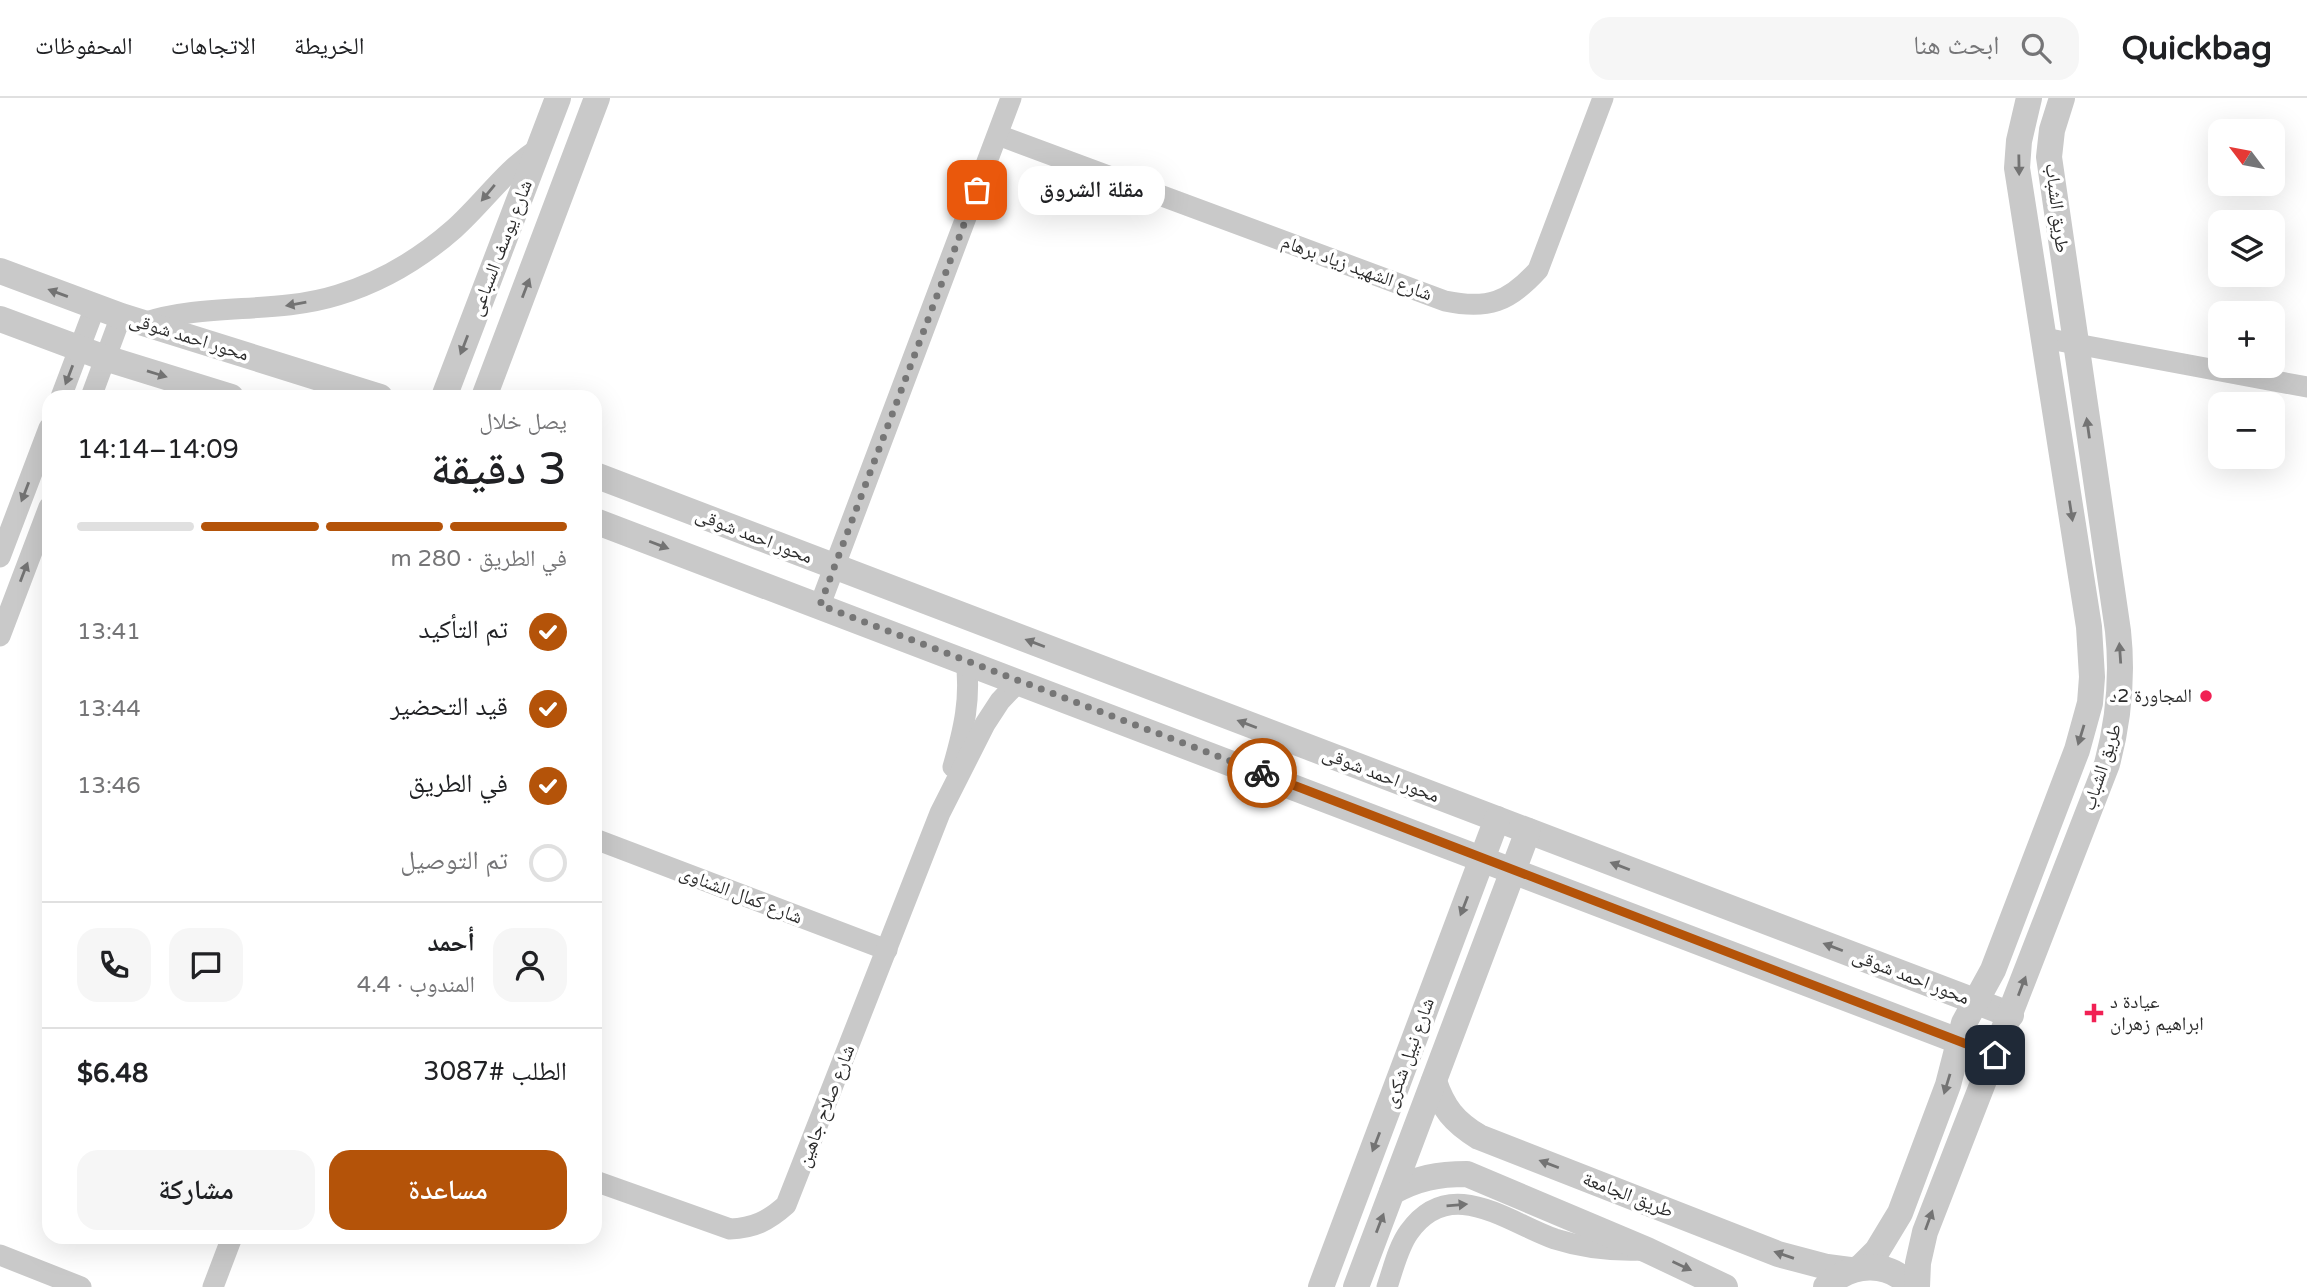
<!DOCTYPE html>
<html lang="ar">
<meta charset="utf-8">
<style>
:root{--surface:#fff;--page:#f6f6f6;--text:#202124;--muted:#757577;--line:#e0e0e0;--accent:#b45309}
body{margin:0;font-family:"Varela Round","Noto Naskh Arabic",sans-serif;background:var(--page);color:var(--text);direction:rtl;height:100vh;display:flex;flex-direction:column;font-size:26px;white-space:nowrap}
*{box-sizing:border-box;margin:0}
p{font-size:23px;color:var(--muted)}
.icon{flex:none;width:38px;height:38px;fill:none;stroke:currentColor;stroke-width:2;stroke-linecap:round;stroke-linejoin:round}
.map{position:relative;flex:1;overflow:hidden;direction:ltr}
.sheet{position:absolute;left:42px;top:292px;width:560px;height:854px;display:flex;flex-direction:column;background:var(--surface);border-radius:21px;box-shadow:0 7px 28px #0002;direction:rtl}
.sheet>*{flex:none}
.needle{width:46px;rotate:302deg}
.fabs{position:absolute;left:2208px;top:21px;display:grid;gap:14px}
.fabs a{display:grid;place-items:center;width:77px;height:77px;border-radius:14px;background:var(--surface);box-shadow:0 7px 28px #0002;font-size:35px}
.pin{position:absolute;display:grid;place-items:center;width:60px;height:60px;color:#fff;margin:-30px;border-radius:14px;box-shadow:0 4px 10px #0006}
.courier{position:absolute;display:grid;place-items:center;width:70px;height:70px;margin:-35px;border:5px solid #b45309;border-radius:50%;background:#fff;color:#222;box-shadow:0 2px 9px #0007}
.bubble{position:absolute;height:49px;border-radius:21px;background:var(--surface);box-shadow:0 7px 28px #0002;font-size:23px;font-weight:600;line-height:49px;text-align:center;direction:rtl}
.summary em{font-style:normal;font-weight:600}
.summary div{display:flex;flex-direction:column-reverse}
.summary{display:flex;align-items:center;justify-content:space-between;height:119px;padding:0 35px}
h1{font-size:46px;font-weight:600;line-height:52px}
.bar{display:grid;grid-template-columns:repeat(4,1fr);gap:10px 7px;align-content:center;height:84px;padding:0 35px}
.bar i{height:9px;border-radius:5px;background:var(--line)}
.bar .on{background:var(--accent)}
.bar p{grid-column:span 4}
.line{display:flex;align-items:center;gap:18px;padding:0 35px;border-top:2px solid var(--line)}
.line div{flex:1}
.round{display:grid;place-items:center;flex:none;width:74px;height:74px;border-radius:21px;background:var(--page)}
ol{padding:0 35px;list-style:none}
li{display:flex;align-items:center;gap:21px;height:77px}
li p{margin-inline-start:auto}
li .icon{padding:7px;border-radius:50%;background:var(--accent);color:#fff;stroke-width:4}
li:last-child{color:var(--muted)}
li i{width:38px;height:38px;border:4px solid var(--line);border-radius:50%}
.action{display:flex;gap:14px;margin-top:auto;padding:14px 35px}
.action a{flex:1;height:80px;border-radius:21px;background:var(--accent);color:#fff;font-size:28px;font-weight:600;line-height:80px;text-align:center}
.action a+a{background:var(--page);color:var(--text)}
header{display:flex;align-items:center;gap:42px;box-sizing:border-box;height:98px;padding:0 35px;background:var(--surface);border-bottom:2px solid var(--line)}
header strong{font-size:33px}
nav{display:flex;gap:38px;margin-inline-start:auto;font-size:24px}
.search{width:490px;height:63px;background:var(--page);display:flex;align-items:center;gap:18px;box-sizing:border-box;padding:0 24px;border-radius:21px;color:var(--muted);font-size:26px}
.map>svg:first-child{display:block}
.lines{fill:none;stroke-linecap:round;stroke-linejoin:round}
.minor{stroke:#c9c9c9;stroke-width:21}
.tertiary{stroke:#c9c9c9;stroke-width:26}
.oneway{fill:#737373}
.done{stroke:#767676;stroke-width:7;stroke-dasharray:0 12.6}
.route{stroke:#b45309;stroke-width:9}
.poi-dot{fill:#f12154;stroke:#fff;stroke-width:2.5}
.labels{text-anchor:middle;dominant-baseline:central;stroke-width:7;stroke-linejoin:round;paint-order:stroke}
.street-label{font-size:19px;fill:#2c2c2c;stroke:#fff}
.poi-label{font-size:19px;fill:#2c2c2c;stroke:#fff;text-anchor:end}
</style>
<header>
<strong>Quickbag</strong>
<div class="search"><svg class="icon" aria-label="search" viewBox="0 0 24 24"><circle cx="10" cy="10" r="6"/><path d="M15 15l6 6"/></svg>ابحث هنا</div>
<nav><a>الخريطة</a><a>الاتجاهات</a><a>المحفوظات</a></nav>
</header>
<div class="map">
<svg width="2307" height="1189" viewBox="0 0 2307 1189">
<rect width="100%" height="100%" fill="#fff"/>
<g class="lines">
<!-- minor -->
<g class="minor">
<path d="M 998,37 L 1445,203 C 1488,212 1509,204 1538,172 L 1603,0"/>
<path d="M 143,225 C 207,204 274,217 338,197 C 381,184 421,160 454,131 C 484,104 505,72 539,50"/>
<polyline points="2044,240 2307,289"/>
<polyline points="61,299 95,209"/>
<polyline points="91,299 121,218"/>
<polyline points="0,459 49,330"/>
<polyline points="820,507 1011,0"/>
<polyline points="0,538 49,409"/>
<path d="M 953,669 C 964,631 971,601 966,562"/>
<polyline points="595,741 887,852"/>
<path d="M 595,1083 L 730,1131 C 754,1130 768,1123 786,1107 L 940,715 L 985,626 L 1000,603 L 1019,583"/>
<polyline points="0,1157 81,1189"/>
<polyline points="213,1189 232,1139"/>
<path d="M 1387,1189 C 1393,1172 1398,1149 1409,1134 C 1450,1076 1507,1124 1555,1141 C 1583,1150 1612,1153 1641,1152"/>
</g>
<!-- tertiary -->
<g class="tertiary">
<polyline points="0,173 121,218 380,299"/>
<polyline points="0,221 105,260 231,299"/>
<polyline points="444,299 558,0"/>
<polyline points="484,299 597,0"/>
<polyline points="595,377 2011,917"/>
<polyline points="595,423 1995,957"/>
<path d="M 1434,983 C 1443,1010 1454,1024 1479,1039 L 1778,1156 L 1827,1169 L 1850,1172"/>
<path d="M 1392,1094 C 1417,1080 1438,1076 1467,1076 L 1647,1152 L 1725,1189"/>
<polyline points="1861,1169 1877,1153 1900,1115 1948,987 1964,925 1993,872 2077,652 2090,605 2092,579 2089,529 2017,70 2019,43 2029,0"/>
<polyline points="1321,1189 1497,721"/>
<polyline points="1356,1189 1528,733"/>
<path d="M 1826,1189 C 1850,1165 1888,1161 1911,1189"/>
<path d="M 1917,1189 L 1918,1165 L 1925,1134 L 2107,666 C 2119,621 2123,579 2118,533 L 2049,59 L 2052,32 L 2062,0"/>
</g>
</g>
<!-- one-way arrows -->
<defs><path id="oneway-solid" d="M-6-.8H1V-3.2L6.5 0L1 3.2V.8H-6Z" transform="scale(1.75)"/></defs>
<g class="oneway">
<use href="#oneway-solid" transform="translate(2019 67) rotate(89)"/>
<use href="#oneway-solid" transform="translate(488 95) rotate(130)"/>
<use href="#oneway-solid" transform="translate(526 190) rotate(-69)"/>
<use href="#oneway-solid" transform="translate(58 195) rotate(-160)"/>
<use href="#oneway-solid" transform="translate(296 206) rotate(170)"/>
<use href="#oneway-solid" transform="translate(464 247) rotate(111)"/>
<use href="#oneway-solid" transform="translate(157 276) rotate(17)"/>
<use href="#oneway-solid" transform="translate(69 277) rotate(111)"/>
<use href="#oneway-solid" transform="translate(2088 330) rotate(-98)"/>
<use href="#oneway-solid" transform="translate(25 394) rotate(111)"/>
<use href="#oneway-solid" transform="translate(2071 413) rotate(81)"/>
<use href="#oneway-solid" transform="translate(659 447) rotate(21)"/>
<use href="#oneway-solid" transform="translate(24 474) rotate(-69)"/>
<use href="#oneway-solid" transform="translate(1035 545) rotate(-159)"/>
<use href="#oneway-solid" transform="translate(2120 555) rotate(-94)"/>
<use href="#oneway-solid" transform="translate(1247 626) rotate(-159)"/>
<use href="#oneway-solid" transform="translate(2081 637) rotate(107)"/>
<use href="#oneway-solid" transform="translate(1620 768) rotate(-159)"/>
<use href="#oneway-solid" transform="translate(1464 808) rotate(111)"/>
<use href="#oneway-solid" transform="translate(1833 849) rotate(-159)"/>
<use href="#oneway-solid" transform="translate(2022 888) rotate(-69)"/>
<use href="#oneway-solid" transform="translate(1947 986) rotate(107)"/>
<use href="#oneway-solid" transform="translate(1376 1044) rotate(111)"/>
<use href="#oneway-solid" transform="translate(1549 1066) rotate(-159)"/>
<use href="#oneway-solid" transform="translate(1457 1107) rotate(-5)"/>
<use href="#oneway-solid" transform="translate(1929 1122) rotate(-70)"/>
<use href="#oneway-solid" transform="translate(1380 1125) rotate(-69)"/>
<use href="#oneway-solid" transform="translate(1784 1157) rotate(-161)"/>
<use href="#oneway-solid" transform="translate(1682 1168) rotate(25)"/>
</g>
<g class="lines">
<!-- done -->
<polyline class="done" points="977,92 820,507 1262,675"/>
<!-- route -->
<polyline class="route" points="1262,675 1995,957"/>
</g>
<!-- markers -->
<g class="poi-dot">
<circle cx="2206" cy="598" r="7"/>
<path d="M2090.5 904.5h7v7h7v7h-7v7h-7v-7h-7v-7h7z"/>
</g>
<g class="labels">
<!-- street labels -->
<g class="street-label">
<text transform="translate(2057 110) rotate(83)">طريق الشباب</text>
<text transform="translate(501 150) rotate(-69)">شارع يوسف السباعى</text>
<text transform="translate(1357 170) rotate(20)">شارع الشهيد زياد برهام</text>
<text transform="translate(189 239) rotate(17)">محور احمد شوقى</text>
<text transform="translate(754 438) rotate(21)">محور احمد شوقى</text>
<text transform="translate(2102 669) rotate(-72)">طريق الشباب</text>
<text transform="translate(1381 677) rotate(21)">محور احمد شوقى</text>
<text transform="translate(741 797) rotate(21)">شارع كمال الشناوى</text>
<text transform="translate(1911 879) rotate(21)">محور احمد شوقى</text>
<text transform="translate(1409 955) rotate(-70)">شارع نبيل شكرى</text>
<text transform="translate(826 1008) rotate(-69)">شارع صلاح جاهين</text>
<text transform="translate(1628 1097) rotate(21)">طريق الجامعة</text>
</g>
<!-- poi labels -->
<g class="poi-label">
<text x="2192" y="598">المجاورة 2د</text>
<text x="2110" y="904" text-anchor="start">عيادة د<tspan x="2110" dy="22">ابراهيم زهران</tspan></text>
</g>
</g>
</svg>
<div class="fabs">
<a><svg class="needle" viewBox="-14 -14 28 28"><path d="M0-13l5 13h-10z" fill="#e53935"/><path d="M0 13l5-13h-10z" fill="#757577"/></svg></a>
<a><svg class="icon" aria-label="layers" viewBox="0 0 24 24"><path d="M12 4l9 5-9 5-9-5zM3 14l9 5 9-5"/></svg></a>
<a>+</a>
<a>−</a>
</div>
<div class="pin" style="left:977px;top:92px;background:#ea580c"><svg class="icon" aria-label="bag" viewBox="0 0 24 24"><path d="M5 8h14l-1 12H6zM9 8a3 3 0 0 1 6 0"/></svg></div>
<div class="pin" style="left:1995px;top:957px;background:#1f2937"><svg class="icon" aria-label="home" viewBox="0 0 24 24"><path d="M3 11l9-7 9 7M6 9v11h12V9"/></svg></div>
<div class="courier" style="left:1262px;top:675px"><svg class="icon" aria-label="bike" viewBox="0 0 24 24"><circle cx="6" cy="16" r="4"/><circle cx="18" cy="16" r="4"/><path d="M6 16l4-8h5l3 8M10 8l3 8H6M13 5h3"/></svg></div>
<div class="bubble" style="left:1018px;top:68px;width:147px">مقلة الشروق</div>
<section class="sheet">
<div class="summary"><div><h1>3 دقيقة</h1><p>يصل خلال</p></div><em>14:09–14:14</em></div>
<div class="bar"><i class="on"></i><i class="on"></i><i class="on"></i><i></i><p>في الطريق · 280 m</p></div>
<ol>
<li><svg class="icon" aria-label="check" viewBox="0 0 24 24"><path d="M5 12l5 5 9-10"/></svg>تم التأكيد<p>13:41</p></li>
<li><svg class="icon" aria-label="check" viewBox="0 0 24 24"><path d="M5 12l5 5 9-10"/></svg>قيد التحضير<p>13:44</p></li>
<li><svg class="icon" aria-label="check" viewBox="0 0 24 24"><path d="M5 12l5 5 9-10"/></svg>في الطريق<p>13:46</p></li>
<li><i></i>تم التوصيل</li>
</ol>
<div class="line" style="height:126px"><a class="round"><svg class="icon" aria-label="person" viewBox="0 0 24 24"><circle cx="12" cy="8" r="4"/><path d="M4 21q1-7 8-7t8 7"/></svg></a><div><b>أحمد</b><p>المندوب · 4.4</p></div><a class="round"><svg class="icon" aria-label="chat" viewBox="0 0 24 24"><path d="M4 5h16v11H9l-5 4z"/></svg></a><a class="round"><svg class="icon" aria-label="phone" viewBox="0 0 24 24"><path d="M5 4h4l2 5-3 2q2 4 5 5l2-3 5 2v4C11 20 4 13 5 4z"/></svg></a></div>
<div class="line" style="height:91px"><div>الطلب #3087</div><b>$6.48</b></div>
<div class="action"><a>مساعدة</a><a>مشاركة</a></div>
</section>
</div>
